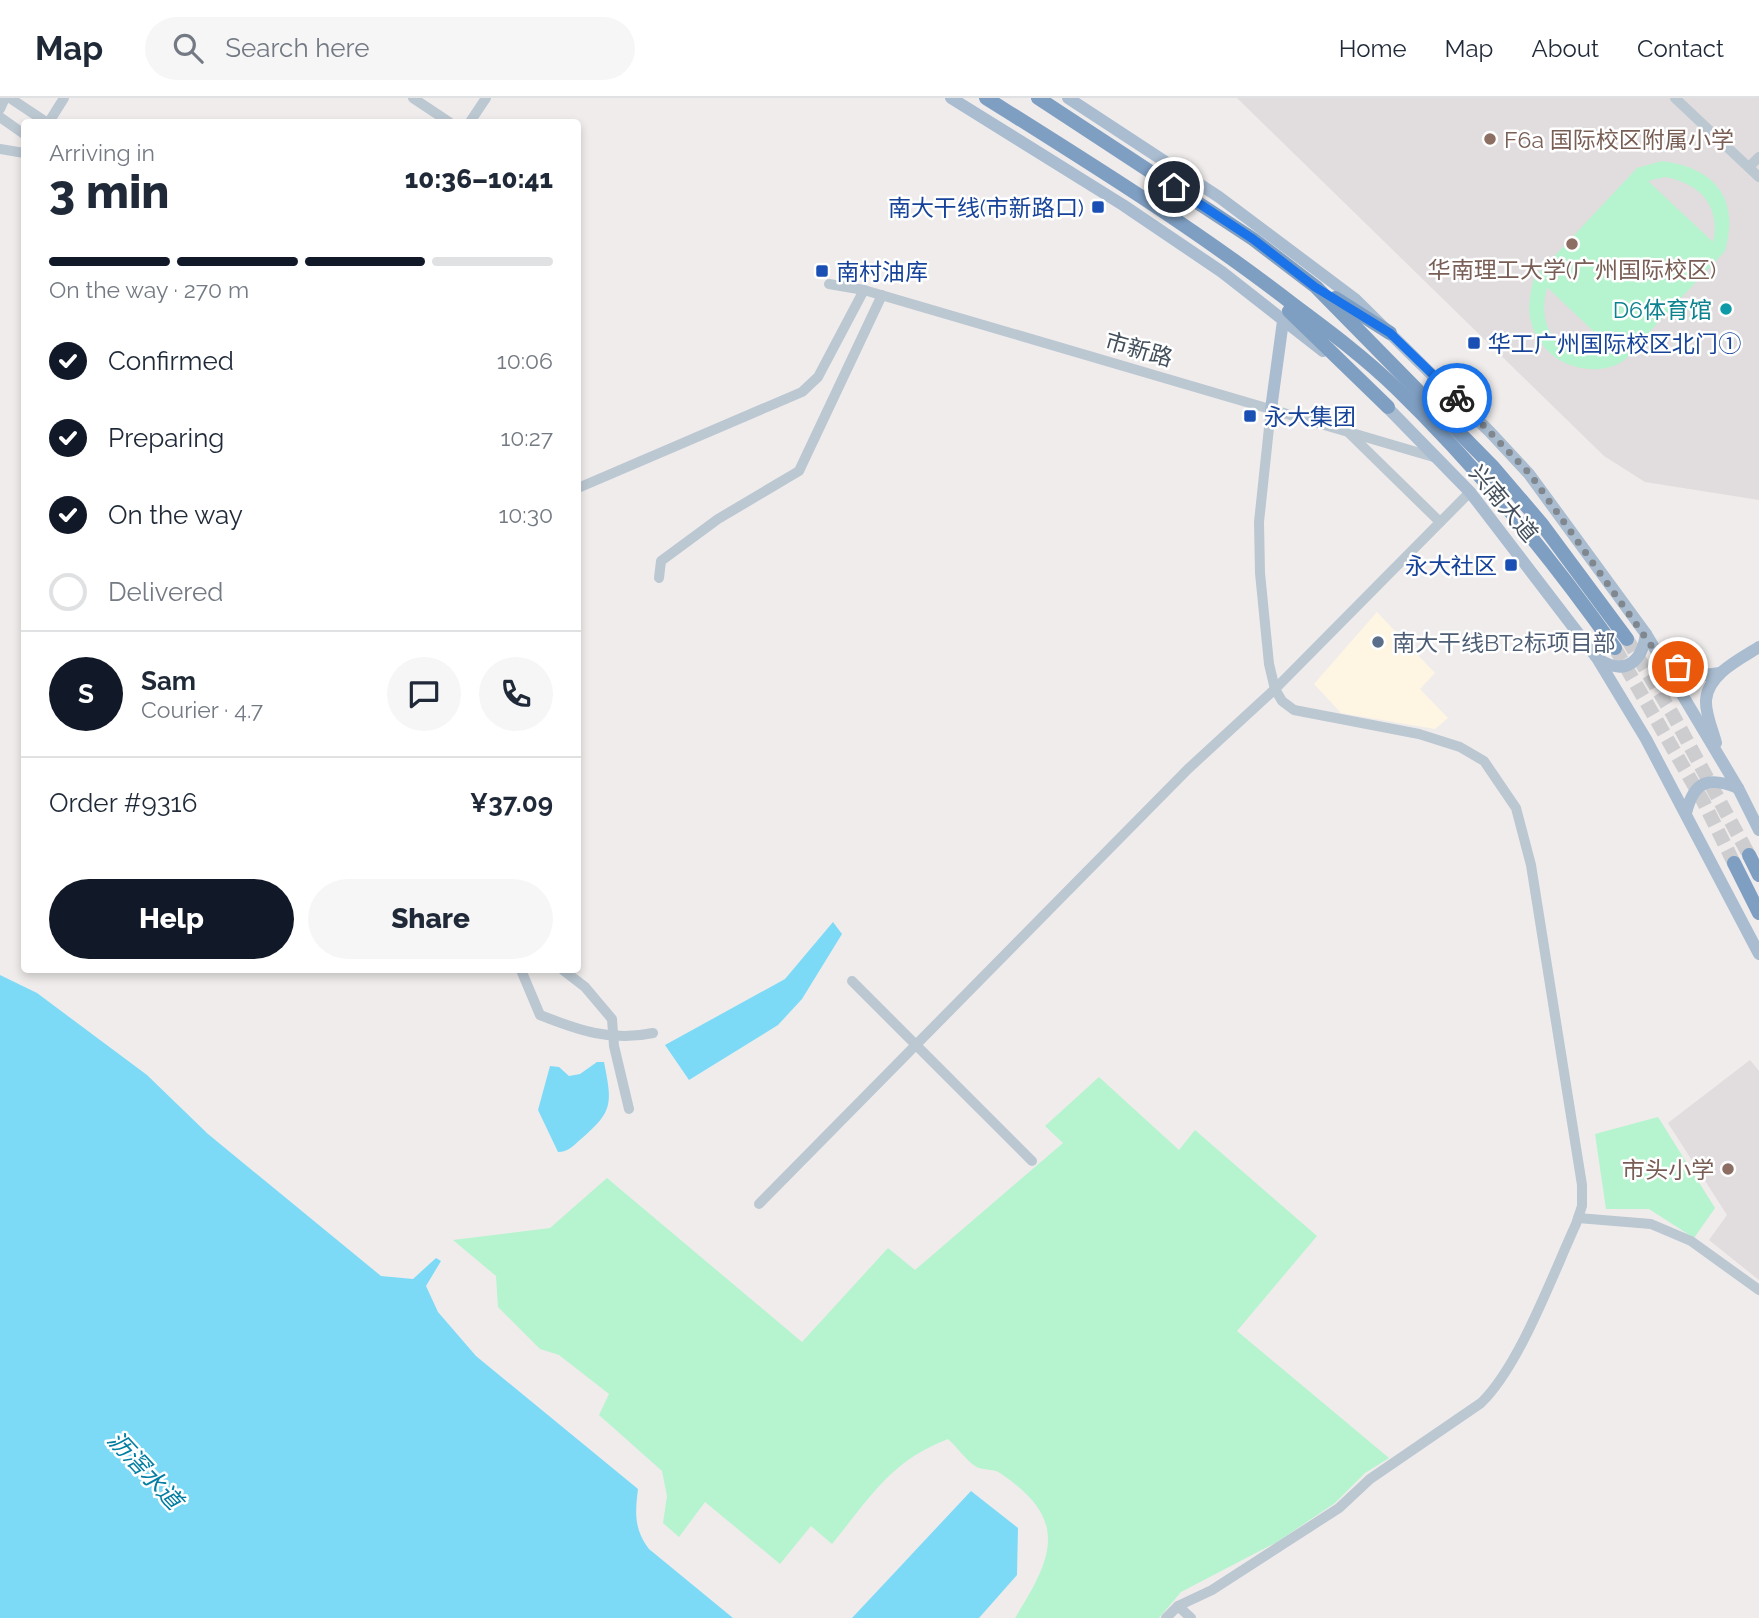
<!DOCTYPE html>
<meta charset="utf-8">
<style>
:root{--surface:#fff;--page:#f6f6f7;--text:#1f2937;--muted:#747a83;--line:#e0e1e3;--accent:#111827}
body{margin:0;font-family:Raleway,"Noto Sans SC",sans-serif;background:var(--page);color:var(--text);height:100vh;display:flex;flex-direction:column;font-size:26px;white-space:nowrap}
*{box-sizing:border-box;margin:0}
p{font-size:23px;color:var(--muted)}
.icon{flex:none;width:38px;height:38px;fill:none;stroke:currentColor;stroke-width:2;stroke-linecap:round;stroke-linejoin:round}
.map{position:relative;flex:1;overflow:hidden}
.sheet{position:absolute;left:21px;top:21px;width:560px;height:854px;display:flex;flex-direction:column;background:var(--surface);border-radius:7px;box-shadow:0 4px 10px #0003}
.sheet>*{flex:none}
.pin{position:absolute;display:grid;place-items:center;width:60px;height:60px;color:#fff;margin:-30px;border:4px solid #fff;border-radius:50%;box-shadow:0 2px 7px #0007}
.courier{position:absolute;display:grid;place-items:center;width:70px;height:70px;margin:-35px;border:5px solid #1a73e8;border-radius:50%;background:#fff;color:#222;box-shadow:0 2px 9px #0007}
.head em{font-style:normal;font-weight:800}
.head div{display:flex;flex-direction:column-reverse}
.head{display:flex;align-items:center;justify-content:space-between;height:119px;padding:0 28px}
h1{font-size:46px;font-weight:800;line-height:52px}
.bar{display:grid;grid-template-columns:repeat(4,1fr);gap:10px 7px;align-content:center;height:84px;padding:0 28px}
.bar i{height:9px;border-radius:5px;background:var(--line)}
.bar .current{background:var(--accent)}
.bar p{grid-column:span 4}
.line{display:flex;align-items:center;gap:18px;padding:0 28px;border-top:2px solid var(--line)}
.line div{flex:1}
.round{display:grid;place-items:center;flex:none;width:74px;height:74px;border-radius:37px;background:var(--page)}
ol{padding:0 28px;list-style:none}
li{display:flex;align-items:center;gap:21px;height:77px}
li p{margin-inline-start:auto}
li .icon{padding:7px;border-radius:50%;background:var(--accent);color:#fff;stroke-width:4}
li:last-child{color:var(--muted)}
li i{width:38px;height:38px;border:4px solid var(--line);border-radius:50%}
.primary-button{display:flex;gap:14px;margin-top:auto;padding:14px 28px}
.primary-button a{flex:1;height:80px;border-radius:42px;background:var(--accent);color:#fff;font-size:28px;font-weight:800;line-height:80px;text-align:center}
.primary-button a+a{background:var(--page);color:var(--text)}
header{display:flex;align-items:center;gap:42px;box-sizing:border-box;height:98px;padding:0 35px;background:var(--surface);border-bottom:2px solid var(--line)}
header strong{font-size:33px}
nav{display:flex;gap:38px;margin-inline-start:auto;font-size:24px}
.search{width:490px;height:63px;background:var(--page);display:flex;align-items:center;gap:18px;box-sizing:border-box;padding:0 24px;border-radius:38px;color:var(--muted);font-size:26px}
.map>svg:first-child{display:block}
.commercial{fill:#fef6e3}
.education{fill:#e1ddde}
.green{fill:#b5f4ce;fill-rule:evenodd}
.water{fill:#7ddaf6}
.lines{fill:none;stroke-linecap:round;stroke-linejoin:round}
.highway-tunnel{stroke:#cdcdcf;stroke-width:14;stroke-dasharray:14 7;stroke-linecap:butt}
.minor{stroke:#bbc7d1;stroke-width:10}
.major{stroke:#a9bcd0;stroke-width:12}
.highway{stroke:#7e9ec2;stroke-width:14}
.done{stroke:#80878e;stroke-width:7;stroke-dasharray:0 12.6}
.route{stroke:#1a73e8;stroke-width:9}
.education-dot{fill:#8d6e63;stroke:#fff;stroke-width:2.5}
.transit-dot{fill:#1a4fb4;stroke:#fff;stroke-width:2.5}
.culture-dot{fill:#0f9aa8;stroke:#fff;stroke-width:2.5}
.service-dot{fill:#5c6f8a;stroke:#fff;stroke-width:2.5}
.labels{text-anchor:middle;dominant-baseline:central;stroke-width:5;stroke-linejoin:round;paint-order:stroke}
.education-label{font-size:23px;fill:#785e54;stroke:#fff;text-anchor:start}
.transit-label{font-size:23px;fill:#164399;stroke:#fff;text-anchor:start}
.culture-label{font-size:23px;fill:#0d838f;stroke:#fff;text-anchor:end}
.street-label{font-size:23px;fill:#43505c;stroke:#fff}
.service-label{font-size:23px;fill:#4e5e75;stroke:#fff;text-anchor:start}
.water-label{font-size:24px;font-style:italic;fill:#027ea2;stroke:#fff}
</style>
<header>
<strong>Map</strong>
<div class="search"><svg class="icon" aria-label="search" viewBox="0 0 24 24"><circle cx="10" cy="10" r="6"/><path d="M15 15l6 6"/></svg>Search here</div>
<nav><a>Home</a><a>Map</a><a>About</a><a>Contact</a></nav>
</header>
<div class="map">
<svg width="1759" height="1520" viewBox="0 0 1759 1520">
<rect width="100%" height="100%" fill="#f0ecec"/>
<!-- commercial -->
<polygon class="commercial" points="1377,514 1435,575 1420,591 1448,620 1435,631 1341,615 1314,586"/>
<!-- education -->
<g class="education">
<polygon points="1237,0 1759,0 1759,402 1645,384 1604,358"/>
<polygon points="1750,962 1759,973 1759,1182 1709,1142 1727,1117 1668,1025"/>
</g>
<!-- green -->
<g class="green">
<path d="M 1662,63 C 1715,70 1740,100 1725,153 C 1701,179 1676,205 1652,231 C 1643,241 1633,255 1623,263 C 1599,279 1562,270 1545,250 C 1526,228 1527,206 1534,180 L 1637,70 ZM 1665,79 C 1700,85 1721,108 1713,144 L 1648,83 ZM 1547,190 L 1548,190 L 1612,251 C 1567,266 1534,237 1547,190 Z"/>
<path d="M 1099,979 L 1179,1052 L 1195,1032 L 1317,1138 L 1237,1233 L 1389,1360 L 1365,1375 L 1335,1405 L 1277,1444 L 1181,1494 L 1159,1520 L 1015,1520 C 1053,1459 1070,1422 1000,1375 C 993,1370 982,1373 975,1368 C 965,1361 957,1349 948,1341 C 890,1363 870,1400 832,1446 L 811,1428 L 780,1466 L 705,1404 L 679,1439 L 663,1425 L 667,1398 L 662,1373 L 599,1317 L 609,1296 L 559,1257 L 540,1251 L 498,1209 L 496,1178 L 453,1142 L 550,1130 L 607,1080 L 802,1244 L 888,1150 L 915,1172 L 1063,1045 L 1045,1028 Z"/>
<polygon points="1658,1019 1715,1110 1694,1140 1649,1111 1606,1111 1595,1036"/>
</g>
<!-- water -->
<g class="water">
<polygon points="833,824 842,836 802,901 778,927 689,982 665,947 785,881"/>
<path d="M 0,877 L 37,895 L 147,977 L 208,1036 L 381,1178 L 413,1181 L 436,1160 L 441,1163 L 426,1188 L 438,1214 L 476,1258 L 638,1391 C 635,1415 634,1431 649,1451 L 733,1520 L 0,1520 Z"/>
<path d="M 597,964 L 604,964 C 612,1005 614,1013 581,1041 C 573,1048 568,1054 558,1054 L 538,1012 L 550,968 L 559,969 L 569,978 L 580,976 Z"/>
<polygon points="971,1393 1018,1430 1017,1477 979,1520 852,1520"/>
</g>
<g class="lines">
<!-- highway-tunnel -->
<g class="highway-tunnel">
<polyline points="1627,541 1673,617 1749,757"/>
<polyline points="1615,550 1703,703 1734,765"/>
</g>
<!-- minor -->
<g class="minor">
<polyline points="10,0 46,24"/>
<polyline points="413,0 449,24"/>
<polyline points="1675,0 1759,79"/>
<polyline points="0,11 5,0"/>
<polyline points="0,19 24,36"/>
<polyline points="49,24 64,0"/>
<polyline points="470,24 486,0"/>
<polyline points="0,51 24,55"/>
<polyline points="1749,69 1759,59"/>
<polyline points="829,186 864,192 1437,360"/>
<polyline points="1349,335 1440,424"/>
<polyline points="578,390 802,294 818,279 864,192"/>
<polyline points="659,480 661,463 718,421 799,373 882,197"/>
<path d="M 521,872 L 540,917 C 578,932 611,944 653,935"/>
<polyline points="563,872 585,889 612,921 614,948 629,1011"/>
<polyline points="852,883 1032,1063"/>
<polyline points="759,1106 1188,671 1275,591 1470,394"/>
<polyline points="1578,1120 1651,1126 1691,1143 1759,1192"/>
<polyline points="1178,1508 1191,1520"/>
<path d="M 1166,1520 L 1178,1508 L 1212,1492 L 1339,1410 L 1370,1381 L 1481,1305 C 1520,1267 1552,1178 1576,1126 L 1582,1108 L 1582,1087 L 1531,767 L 1516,710 L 1484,663 L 1460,649 L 1419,636 L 1294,612 L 1282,603 L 1275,591 L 1269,566 L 1260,475 L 1259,424 L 1271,311"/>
</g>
<!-- major -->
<g class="major">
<polyline points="951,0 1123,107 1222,174 1323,253"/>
<polyline points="1068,0 1219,99 1355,201 1490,334 1529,376 1646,536 1738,690 1759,732"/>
<polyline points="1382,304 1470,394 1597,560 1646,641 1759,856"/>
<polyline points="1271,311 1283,223"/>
<polyline points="1661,560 1697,578 1720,575"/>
<path d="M 1600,562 C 1626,578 1642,563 1646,536"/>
<path d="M 1716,645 C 1713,633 1705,615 1706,602 C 1708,576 1740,561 1759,549"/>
<path d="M 1686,715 C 1694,683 1708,678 1738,690"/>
</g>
<!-- highway -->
<g class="highway">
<path d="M 986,0 C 1091,66 1196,131 1294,207 C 1329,233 1365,260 1397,291 C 1477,369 1550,458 1615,550"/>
<polyline points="1038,0 1253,141 1316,189 1494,370 1541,425 1627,541"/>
<polyline points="1335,200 1390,235"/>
<polyline points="1289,213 1388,309"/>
<polyline points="1749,757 1759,777"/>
<polyline points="1734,765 1759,815"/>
</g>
</g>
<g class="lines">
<!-- done -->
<polyline class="done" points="1457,300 1530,376 1660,560 1678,569"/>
<!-- route -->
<polyline class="route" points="1174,89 1253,141 1315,189 1390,235 1457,300"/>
</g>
<!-- markers -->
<g class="education-dot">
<circle cx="1490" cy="41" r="7"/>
<circle cx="1572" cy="146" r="7"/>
<circle cx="1728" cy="1071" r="7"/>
</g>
<g class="transit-dot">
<rect x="1091" y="102" width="14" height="14" rx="3.5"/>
<rect x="815" y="166" width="14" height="14" rx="3.5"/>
<rect x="1467" y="238" width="14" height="14" rx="3.5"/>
<rect x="1243" y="311" width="14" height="14" rx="3.5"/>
<rect x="1504" y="460" width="14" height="14" rx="3.5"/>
</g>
<circle class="culture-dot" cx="1726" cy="211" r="7"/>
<circle class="service-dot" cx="1378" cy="544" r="7"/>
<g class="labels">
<!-- education labels -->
<g class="education-label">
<text x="1504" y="41">F6a 国际校区附属小学</text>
<text x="1572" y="171" text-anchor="middle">华南理工大学(广州国际校区)</text>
<text x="1714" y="1071" text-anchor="end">市头小学</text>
</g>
<!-- transit labels -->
<g class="transit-label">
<text x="1084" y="109" text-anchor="end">南大干线(市新路口)</text>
<text x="836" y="173">南村油库</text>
<text x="1488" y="245">华工广州国际校区北门①</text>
<text x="1264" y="318">永大集团</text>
<text x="1497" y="467" text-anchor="end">永大社区</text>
</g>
<!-- culture labels -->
<g class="culture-label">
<text x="1712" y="211">D6体育馆</text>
</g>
<!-- street labels -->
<g class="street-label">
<text transform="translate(1139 251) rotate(16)">市新路</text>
<text transform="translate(1504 405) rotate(50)">兴南大道</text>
</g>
<!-- service labels -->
<g class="service-label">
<text x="1392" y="544">南大干线BT2标项目部</text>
</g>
<!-- water labels -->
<g class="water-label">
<text transform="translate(145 1372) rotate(47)">沥滘水道</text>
</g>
</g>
</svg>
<div class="pin" style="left:1678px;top:569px;background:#ea580c"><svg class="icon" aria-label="bag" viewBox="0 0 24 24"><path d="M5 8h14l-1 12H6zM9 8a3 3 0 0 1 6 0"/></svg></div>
<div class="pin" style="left:1174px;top:89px;background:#1f2937"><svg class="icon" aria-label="home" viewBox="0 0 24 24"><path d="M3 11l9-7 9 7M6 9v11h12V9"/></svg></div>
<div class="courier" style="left:1457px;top:300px"><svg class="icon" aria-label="bike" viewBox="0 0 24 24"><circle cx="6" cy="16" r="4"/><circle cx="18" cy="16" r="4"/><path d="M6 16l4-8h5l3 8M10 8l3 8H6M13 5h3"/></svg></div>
<section class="sheet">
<div class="head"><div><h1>3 min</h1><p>Arriving in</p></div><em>10:36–10:41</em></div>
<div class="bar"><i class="current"></i><i class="current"></i><i class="current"></i><i></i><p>On the way · 270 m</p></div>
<ol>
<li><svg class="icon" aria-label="check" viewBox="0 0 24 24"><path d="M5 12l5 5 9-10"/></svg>Confirmed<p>10:06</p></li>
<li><svg class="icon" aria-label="check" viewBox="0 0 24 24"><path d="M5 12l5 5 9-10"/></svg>Preparing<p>10:27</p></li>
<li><svg class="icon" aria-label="check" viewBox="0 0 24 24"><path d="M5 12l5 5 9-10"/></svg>On the way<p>10:30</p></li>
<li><i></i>Delivered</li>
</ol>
<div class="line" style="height:126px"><b class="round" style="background:var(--accent);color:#fff">S</b><div><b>Sam</b><p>Courier · 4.7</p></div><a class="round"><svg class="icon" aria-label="chat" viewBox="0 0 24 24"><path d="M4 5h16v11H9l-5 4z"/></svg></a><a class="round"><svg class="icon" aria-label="phone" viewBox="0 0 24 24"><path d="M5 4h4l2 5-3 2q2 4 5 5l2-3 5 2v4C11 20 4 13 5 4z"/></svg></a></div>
<div class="line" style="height:91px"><div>Order #9316</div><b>¥37.09</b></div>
<div class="primary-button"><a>Help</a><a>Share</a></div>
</section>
</div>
